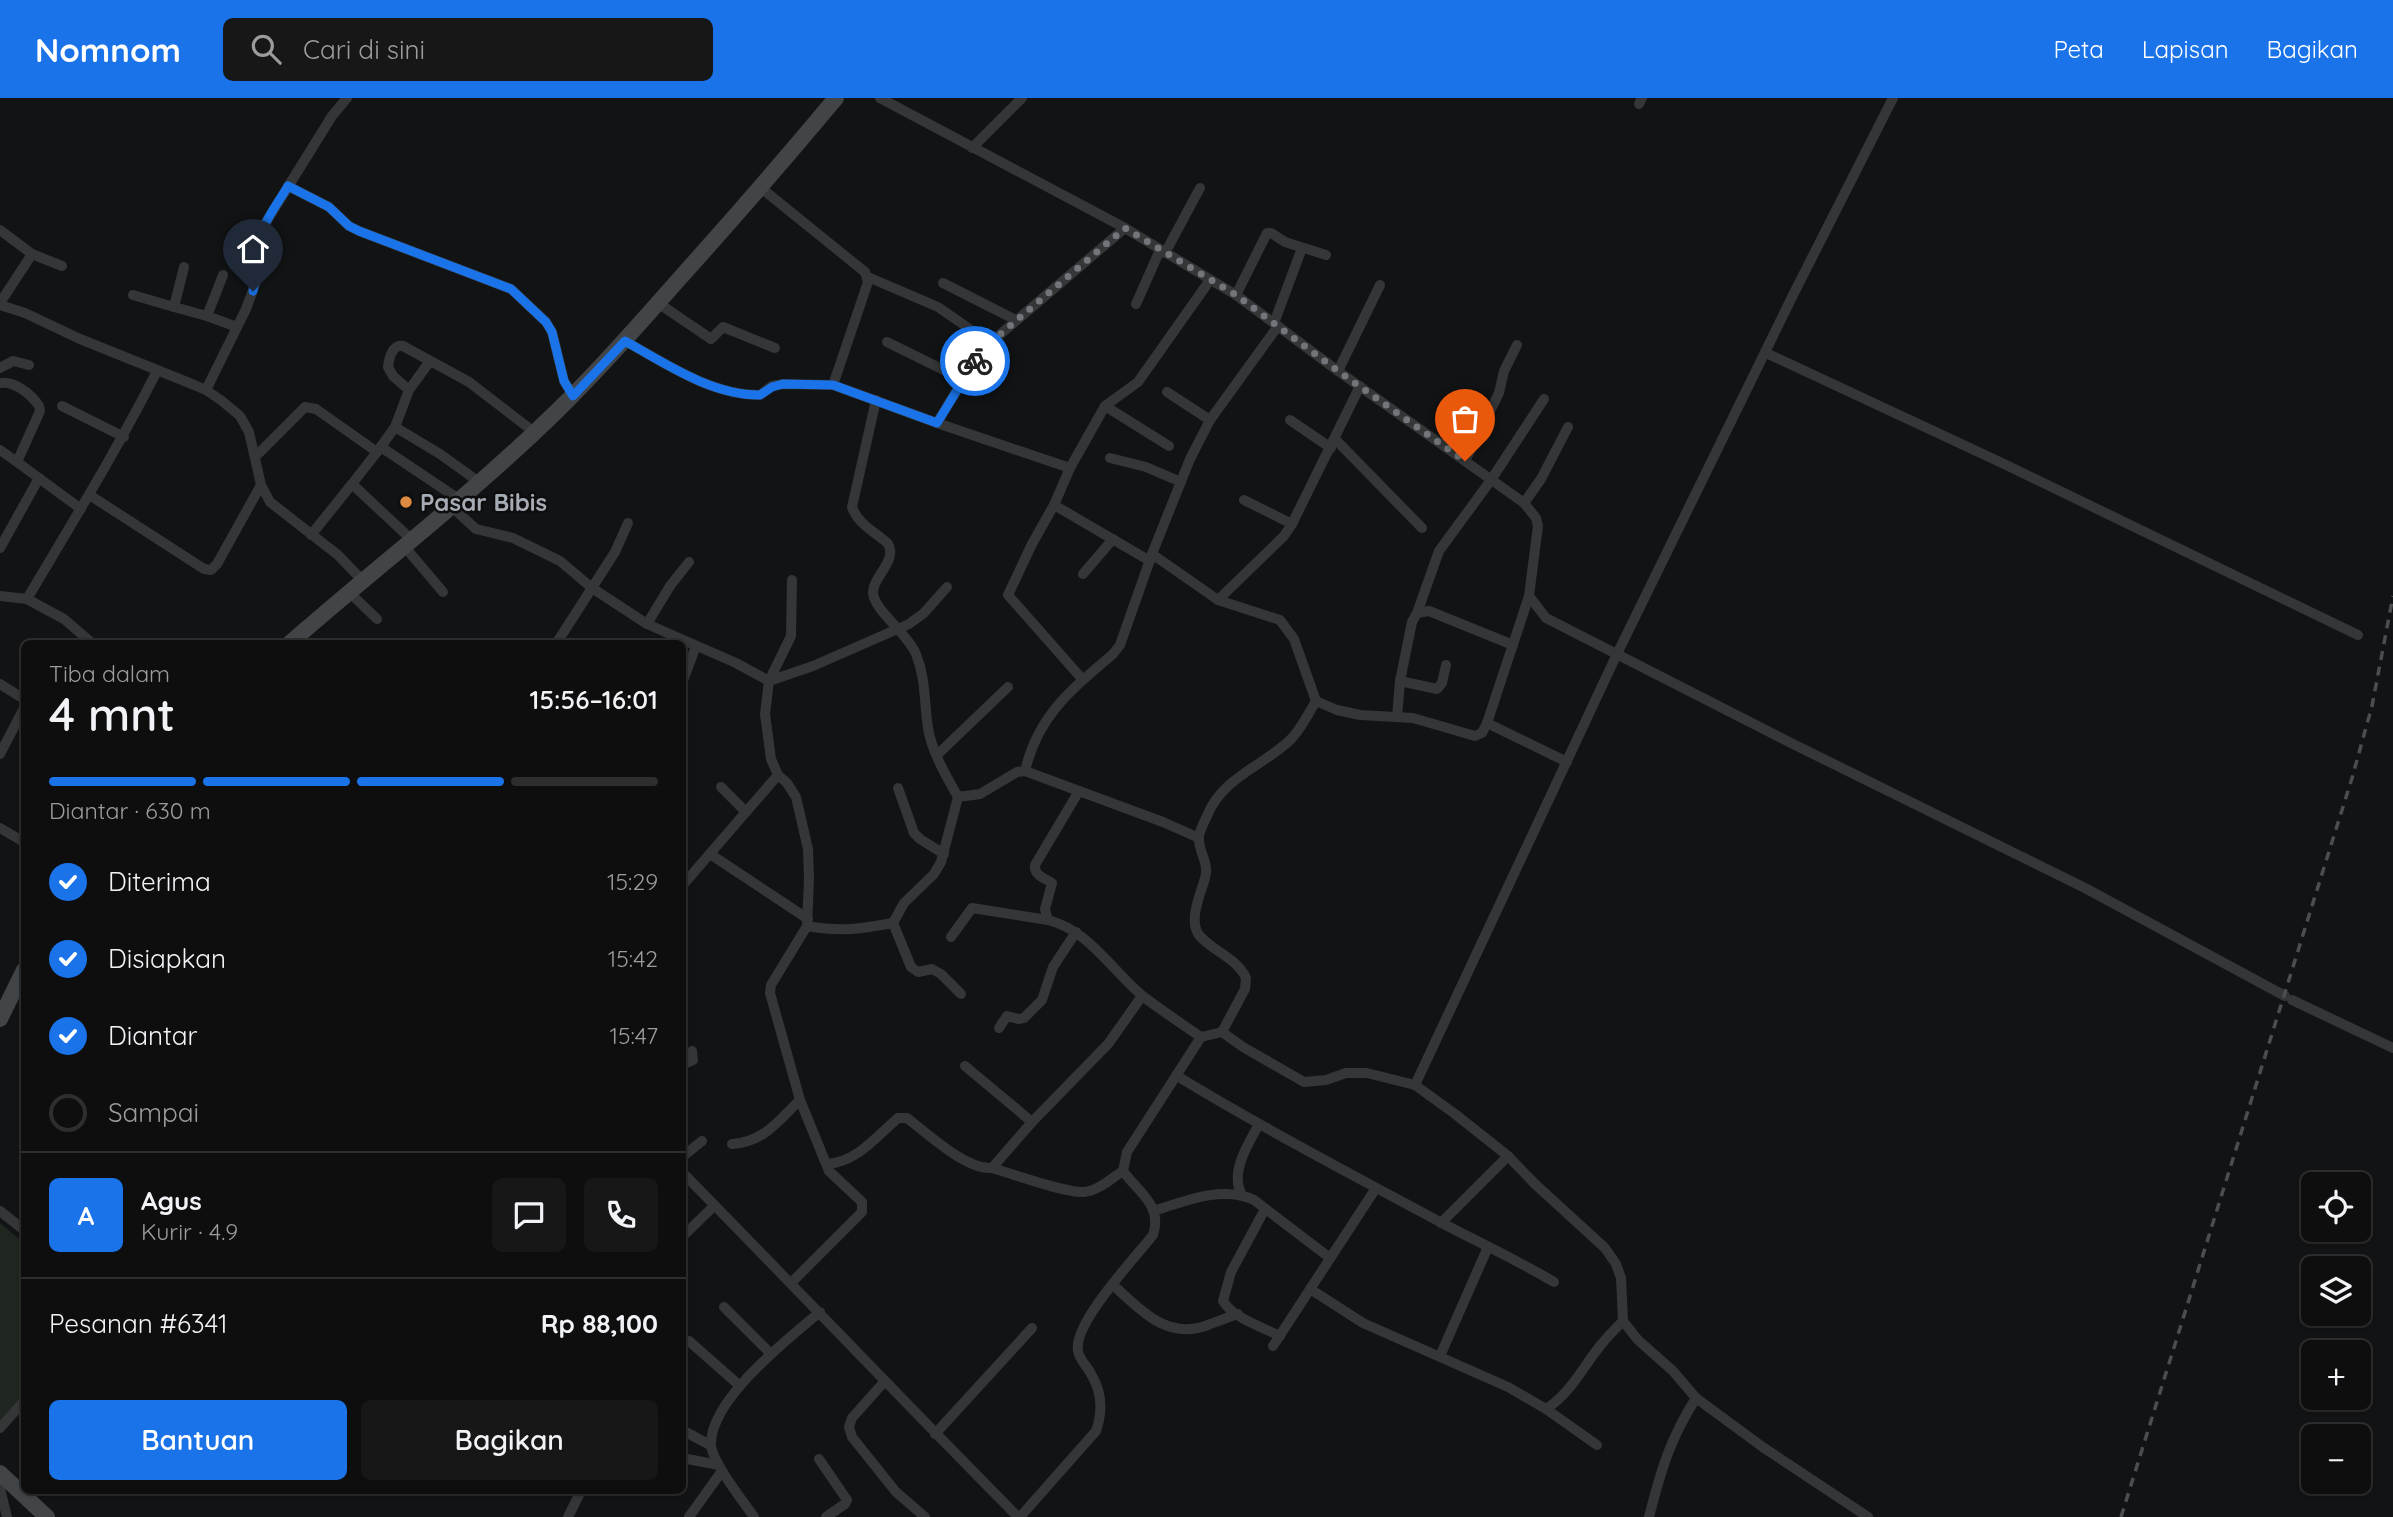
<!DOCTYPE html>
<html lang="id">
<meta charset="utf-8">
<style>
:root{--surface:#0e0e0f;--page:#171718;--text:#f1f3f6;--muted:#9b9c9e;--line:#2e2e2f;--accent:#1a73e8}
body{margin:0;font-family:Quicksand,sans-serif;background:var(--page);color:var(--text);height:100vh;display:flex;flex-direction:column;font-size:26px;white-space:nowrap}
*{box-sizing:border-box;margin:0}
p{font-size:23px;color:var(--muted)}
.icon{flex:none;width:38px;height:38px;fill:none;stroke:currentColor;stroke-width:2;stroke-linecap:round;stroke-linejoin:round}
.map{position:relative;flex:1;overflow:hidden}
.panel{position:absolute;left:21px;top:542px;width:665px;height:854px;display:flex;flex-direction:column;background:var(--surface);border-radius:10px;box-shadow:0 2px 5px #0004,0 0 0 2px var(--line)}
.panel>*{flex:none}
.tools{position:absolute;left:2301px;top:1074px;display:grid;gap:14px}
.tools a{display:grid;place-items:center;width:70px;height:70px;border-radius:10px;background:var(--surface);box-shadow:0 2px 5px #0004,0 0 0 2px var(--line);font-size:35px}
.pin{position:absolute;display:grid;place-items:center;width:60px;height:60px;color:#fff;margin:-72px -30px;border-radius:50% 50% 50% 0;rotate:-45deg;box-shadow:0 0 7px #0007}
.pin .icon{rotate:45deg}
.courier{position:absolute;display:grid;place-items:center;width:70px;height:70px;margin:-35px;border:5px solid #1a73e8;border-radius:50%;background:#fff;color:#222;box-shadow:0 2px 9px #0007}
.summary em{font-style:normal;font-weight:600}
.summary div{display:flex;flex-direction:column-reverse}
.summary{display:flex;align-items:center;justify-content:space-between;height:119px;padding:0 28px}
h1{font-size:46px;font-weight:600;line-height:52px}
.bar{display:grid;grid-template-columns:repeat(4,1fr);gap:10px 7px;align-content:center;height:84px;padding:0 28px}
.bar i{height:9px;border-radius:5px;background:var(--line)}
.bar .active{background:var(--accent)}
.bar p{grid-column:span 4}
.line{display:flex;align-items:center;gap:18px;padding:0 28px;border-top:2px solid var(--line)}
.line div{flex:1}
.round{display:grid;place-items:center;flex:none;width:74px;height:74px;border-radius:10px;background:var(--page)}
ol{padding:0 28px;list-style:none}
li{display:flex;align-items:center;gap:21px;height:77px}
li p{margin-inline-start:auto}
li .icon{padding:7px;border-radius:50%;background:var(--accent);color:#fff;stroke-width:4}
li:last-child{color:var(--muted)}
li i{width:38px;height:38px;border:4px solid var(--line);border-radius:50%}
.primary-button{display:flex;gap:14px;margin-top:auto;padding:14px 28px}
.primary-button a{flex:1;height:80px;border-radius:10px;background:var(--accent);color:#fff;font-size:28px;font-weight:600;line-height:80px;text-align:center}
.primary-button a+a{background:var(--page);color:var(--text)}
header{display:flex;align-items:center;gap:42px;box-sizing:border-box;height:98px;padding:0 35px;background:var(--accent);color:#fff}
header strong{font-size:33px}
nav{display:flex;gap:38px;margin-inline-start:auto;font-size:24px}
.search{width:490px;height:63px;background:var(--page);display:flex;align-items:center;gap:18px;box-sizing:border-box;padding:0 24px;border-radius:10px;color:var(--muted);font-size:26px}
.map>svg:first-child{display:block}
.green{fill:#1f261f}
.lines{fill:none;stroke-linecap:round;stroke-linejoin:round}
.street{stroke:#343638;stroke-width:10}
.secondary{stroke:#424548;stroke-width:16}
.rail{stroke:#4b4e51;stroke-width:3.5;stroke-dasharray:9 7;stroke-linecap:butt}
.done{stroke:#72767b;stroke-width:7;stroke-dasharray:0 12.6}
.route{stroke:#1a73e8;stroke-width:9}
.poi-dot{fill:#dc8a42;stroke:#0e0e0f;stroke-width:2.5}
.labels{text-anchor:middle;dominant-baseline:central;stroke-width:5;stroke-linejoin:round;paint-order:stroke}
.poi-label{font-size:24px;font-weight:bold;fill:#a6acb3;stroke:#0e0e0f;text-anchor:start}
</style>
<header>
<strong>Nomnom</strong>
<div class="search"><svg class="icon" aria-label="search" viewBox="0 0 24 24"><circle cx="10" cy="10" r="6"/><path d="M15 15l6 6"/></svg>Cari di sini</div>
<nav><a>Peta</a><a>Lapisan</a><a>Bagikan</a></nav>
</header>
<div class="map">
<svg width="2393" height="1419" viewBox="0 0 2393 1419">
<rect width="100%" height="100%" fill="#121314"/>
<!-- green -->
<polygon class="green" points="0,1125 24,1145 24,1296 0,1323"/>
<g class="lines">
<!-- street -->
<g class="street">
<polyline points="880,0 1125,130 1236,197 1338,273 1524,405 1536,420 1538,428 1529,498 1487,625 1482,635 1475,638 1413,620 1360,617 1337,612 1316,603 1294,541 1280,522 1218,502 1152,456"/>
<polyline points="1639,6 1642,0"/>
<polyline points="972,50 1022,0"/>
<polyline points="288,88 329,109 349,128 359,133 511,191 546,224 552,234 564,283 573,298"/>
<polyline points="761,90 865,174 868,184 833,287"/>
<polyline points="0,132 32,156 62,168"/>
<polyline points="1165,155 1200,90"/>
<polyline points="184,169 174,209 207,218"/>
<polyline points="223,177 207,218 237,229"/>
<polyline points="868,179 938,209 990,245"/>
<polyline points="943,185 1016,222"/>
<polyline points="133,197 174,209"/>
<polyline points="1236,197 1267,135 1271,135 1285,144 1326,157"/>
<polyline points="0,205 32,156"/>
<polyline points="658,205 711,241 723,229 775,250"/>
<polyline points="1136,206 1160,152"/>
<polyline points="0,207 25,215 80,241 187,284 206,292 222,303 240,318 249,334 261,387 270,404 338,457 362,482"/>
<polyline points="1274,225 1302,150"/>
<path d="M 625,243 C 666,266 711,297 760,297 L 772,288 L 783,286 L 833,287 L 937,325 L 1070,370"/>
<polyline points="887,244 964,282"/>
<polyline points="1766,255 2002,365 2358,537"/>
<polyline points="0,270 13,263 29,267"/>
<polyline points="1338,273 1380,187"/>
<path d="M 0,285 C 15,283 31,296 39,308 L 40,313 L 17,364 L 81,411"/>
<polyline points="206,292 246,211 259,176 258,149 263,129 332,18 347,0"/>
<path d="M 409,292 L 393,278 L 388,269 C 389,259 393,246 403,248 L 469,284 L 534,334"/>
<polyline points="1167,294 1210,322"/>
<path d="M 876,302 L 852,409 C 857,423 868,430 880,439 C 883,442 886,443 888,446 C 898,462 872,480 873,495 C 874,512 908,536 916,556 C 926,581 924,604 928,630 C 932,654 946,678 958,699 L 980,696 L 1017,674 L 1025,673 C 1038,617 1072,591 1113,556 L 1120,547 L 1152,456 L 1190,361 L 1210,322 L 1278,228"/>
<polyline points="62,308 124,339"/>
<polyline points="1105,308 1169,348"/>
<polyline points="1290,322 1331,350"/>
<polyline points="937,325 978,257 990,245 1125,130"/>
<polyline points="395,329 440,356 479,384"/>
<polyline points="1335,341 1422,430"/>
<polyline points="381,349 460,402"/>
<polyline points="0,352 17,364"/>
<polyline points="377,354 395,329 409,292 430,263"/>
<polyline points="256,358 305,309 316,311 377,354 352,386 412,442"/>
<polyline points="1110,360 1146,369 1181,384"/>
<polyline points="1465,363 1499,295 1504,273 1517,247"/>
<polyline points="91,398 204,471 211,472 217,466 261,387"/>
<polyline points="1244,402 1292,426"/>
<polyline points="1524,405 1541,381 1568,329"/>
<polyline points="1054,407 1150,463"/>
<polyline points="452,409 476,431 513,440 560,463 592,490 647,526 736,565 769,583 765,616 771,661 778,677 787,685 796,699 808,751 809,781 807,828 771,887 770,895 800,1002 829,1073 862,1104 862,1114 791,1185"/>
<polyline points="311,437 352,386"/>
<polyline points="404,448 443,494"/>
<polyline points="0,450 39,380"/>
<polyline points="1083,476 1113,441"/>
<polyline points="349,494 377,521"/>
<path d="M 0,498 L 27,501 C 72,425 117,352 157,273"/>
<polyline points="1529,498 1546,520 1791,645 2085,790 2285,898"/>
<polyline points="27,501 64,521 93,546"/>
<polyline points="1218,502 1284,438 1292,426 1360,288"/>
<polyline points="1417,515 1439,453 1491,382 1544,301"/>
<polyline points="647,526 670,488 689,464"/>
<polyline points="556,546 615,454 628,425"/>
<polyline points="1083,582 1008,497 1032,446 1054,407 1070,370 1105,308 1138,284 1210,182"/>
<polyline points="769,583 813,568 909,526 924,515 947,489"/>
<polyline points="769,583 791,538 792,482"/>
<polyline points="1400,583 1437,591 1442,585 1446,567"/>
<polyline points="682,585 696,548"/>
<polyline points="0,586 24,601"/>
<polyline points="1397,619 1400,583 1412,524 1417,515 1429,513 1513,547"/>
<polyline points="1487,625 1567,664"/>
<polyline points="0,656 24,610"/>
<polyline points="937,657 1008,589"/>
<polyline points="1025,673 1079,693"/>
<polyline points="721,689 746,714"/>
<polyline points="898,690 914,735 920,741 944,756"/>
<polyline points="0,730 24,744"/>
<path d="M 1199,740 L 1163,724 L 1079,693 L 1035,767 C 1034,778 1045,780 1052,785 L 1045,811 L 1048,822 C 1089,832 1112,873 1144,899 C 1162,913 1182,926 1201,939"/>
<polyline points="710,756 808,821"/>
<polyline points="682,788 778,677"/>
<polyline points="893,825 911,869 918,874 932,871 941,876 961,896"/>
<path d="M 807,828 C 842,834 860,831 893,825 L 904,805 L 934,776 L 941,764 L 958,699"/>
<polyline points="951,839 972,810 1048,822"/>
<polyline points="2292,902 2393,950"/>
<polyline points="999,930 1007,918 1018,921 1024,920 1042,902 1053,869 1076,834"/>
<path d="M 1222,934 L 1245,891 L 1246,880 C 1237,860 1212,853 1199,837 C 1188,822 1201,795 1205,780 C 1210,765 1197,752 1199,738 C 1200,732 1204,724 1207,718 C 1222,680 1261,669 1289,643 C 1300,633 1308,616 1316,603"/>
<polyline points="682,967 693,962 692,953"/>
<polyline points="965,968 1032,1024"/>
<path d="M 1177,978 C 1263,1030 1352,1077 1440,1124 C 1478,1144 1517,1162 1554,1184"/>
<polyline points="1415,987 1617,556 1793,197 1893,0"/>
<path d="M 732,1046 C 764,1044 778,1023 800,1002"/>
<polyline points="682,1059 702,1043"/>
<path d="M 827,1066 C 857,1064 876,1039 898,1020 L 907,1020 C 928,1036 966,1072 992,1070 L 1032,1024 L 1108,946 L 1142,898"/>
<path d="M 992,1070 C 1013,1076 1064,1095 1084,1094 C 1098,1093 1112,1080 1123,1073"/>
<path d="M 682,1074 C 795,1189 905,1305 1018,1419"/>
<path d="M 1241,1095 C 1230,1073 1249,1045 1259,1026"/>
<path d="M 1265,1111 L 1231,1174 L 1223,1203 C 1233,1220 1262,1229 1280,1238"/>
<polyline points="0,1113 24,1132"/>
<path d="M 1154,1113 C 1184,1103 1224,1087 1254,1102 L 1330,1160"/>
<polyline points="1441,1125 1508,1058"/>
<polyline points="682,1139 714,1108"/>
<path d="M 1113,1187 C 1139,1210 1164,1240 1202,1229 C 1214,1225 1225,1220 1238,1216"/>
<path d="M 1310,1191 L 1363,1225 L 1508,1289 L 1546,1311 C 1570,1296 1583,1269 1600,1248 C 1607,1239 1615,1231 1623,1223"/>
<polyline points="724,1209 771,1256"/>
<polyline points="689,1243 740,1288"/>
<polyline points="1273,1248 1376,1090"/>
<polyline points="1440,1258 1488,1149"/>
<polyline points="884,1284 852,1320 849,1329 852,1339 896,1394 925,1419"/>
<polyline points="1546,1311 1597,1347"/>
<polyline points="0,1330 24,1303"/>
<polyline points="682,1332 710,1347"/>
<polyline points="935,1336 1032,1230"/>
<polyline points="682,1360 719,1367"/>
<polyline points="819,1361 847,1402 845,1406 826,1419"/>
<polyline points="0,1391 7,1419"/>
<polyline points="568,1419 581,1393"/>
<polyline points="689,1419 722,1373"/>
<path d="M 754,1419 C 744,1404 710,1362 711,1345 C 712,1300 788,1241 820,1214"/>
<path d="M 1020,1419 L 1096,1333 C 1103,1313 1102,1294 1091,1276 C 1087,1268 1079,1261 1078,1253 C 1073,1225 1135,1160 1153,1137 C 1163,1107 1138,1094 1123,1073 L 1127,1054 L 1201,939 L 1222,934 L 1243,949 L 1304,984 L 1326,982 L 1346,975 L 1367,975 L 1415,987 L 1455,1016 L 1508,1058 L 1535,1086 L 1605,1150 L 1616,1166 L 1621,1180 L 1623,1223 L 1638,1242 L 1673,1273 L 1696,1300 L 1764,1350 L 1868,1419"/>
<path d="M 1649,1419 C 1661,1372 1670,1341 1696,1300"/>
</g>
<!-- secondary -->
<g class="secondary">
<path d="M 289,546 C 379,467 475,394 561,309 C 603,268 641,224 680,180 C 733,121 785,61 836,0"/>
<polyline points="0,921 24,872"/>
<polyline points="0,1375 47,1419"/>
</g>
<!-- rail -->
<polyline class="rail" points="2121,1419 2352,680 2372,608 2393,498"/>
</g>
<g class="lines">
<!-- done -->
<polyline class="done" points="975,263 990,245 1125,130 1236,197 1338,273 1465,363"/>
<!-- route -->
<path class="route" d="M 253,193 C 259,173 256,168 258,149 C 261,126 277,107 288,88 L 329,109 L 349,128 L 359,133 L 511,191 L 546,224 L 552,234 L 564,283 L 573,298 L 625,243 C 666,266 711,297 760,297 L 772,289 L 783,286 L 833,287 L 937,325 L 975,263"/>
</g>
<!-- markers -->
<circle class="poi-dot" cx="406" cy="404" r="7"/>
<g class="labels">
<!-- poi labels -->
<g class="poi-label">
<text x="420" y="404">Pasar Bibis</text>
</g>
</g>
</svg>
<div class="tools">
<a><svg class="icon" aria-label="locate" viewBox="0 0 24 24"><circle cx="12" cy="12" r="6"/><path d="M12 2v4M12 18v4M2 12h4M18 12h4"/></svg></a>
<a><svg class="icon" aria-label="layers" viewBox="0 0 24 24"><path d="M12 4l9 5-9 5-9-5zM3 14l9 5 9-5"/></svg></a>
<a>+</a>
<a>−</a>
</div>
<div class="pin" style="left:1465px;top:363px;background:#ea580c"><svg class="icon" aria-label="bag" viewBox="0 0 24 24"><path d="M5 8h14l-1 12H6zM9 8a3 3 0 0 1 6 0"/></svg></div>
<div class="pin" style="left:253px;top:193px;background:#1f2937"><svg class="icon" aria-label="home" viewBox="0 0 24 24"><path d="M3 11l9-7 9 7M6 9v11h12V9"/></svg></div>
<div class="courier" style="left:975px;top:263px"><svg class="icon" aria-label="bike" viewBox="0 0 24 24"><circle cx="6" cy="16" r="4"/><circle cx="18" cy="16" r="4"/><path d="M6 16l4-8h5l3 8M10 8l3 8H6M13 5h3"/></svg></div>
<section class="panel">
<div class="summary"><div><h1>4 mnt</h1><p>Tiba dalam</p></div><em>15:56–16:01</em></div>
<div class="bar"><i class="active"></i><i class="active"></i><i class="active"></i><i></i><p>Diantar · 630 m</p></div>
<ol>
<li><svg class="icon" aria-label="check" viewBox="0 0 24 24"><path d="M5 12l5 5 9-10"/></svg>Diterima<p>15:29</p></li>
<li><svg class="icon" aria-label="check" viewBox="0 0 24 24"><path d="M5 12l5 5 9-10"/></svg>Disiapkan<p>15:42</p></li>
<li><svg class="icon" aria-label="check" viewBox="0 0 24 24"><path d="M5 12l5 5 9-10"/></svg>Diantar<p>15:47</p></li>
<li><i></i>Sampai</li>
</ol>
<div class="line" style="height:126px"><b class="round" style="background:var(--accent);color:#fff">A</b><div><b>Agus</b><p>Kurir · 4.9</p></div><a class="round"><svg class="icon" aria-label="chat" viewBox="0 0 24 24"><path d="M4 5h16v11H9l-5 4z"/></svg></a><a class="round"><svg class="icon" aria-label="phone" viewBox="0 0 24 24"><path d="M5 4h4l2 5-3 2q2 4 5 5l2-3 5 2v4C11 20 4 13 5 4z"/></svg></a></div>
<div class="line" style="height:91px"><div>Pesanan #6341</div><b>Rp 88,100</b></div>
<div class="primary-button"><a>Bantuan</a><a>Bagikan</a></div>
</section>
</div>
